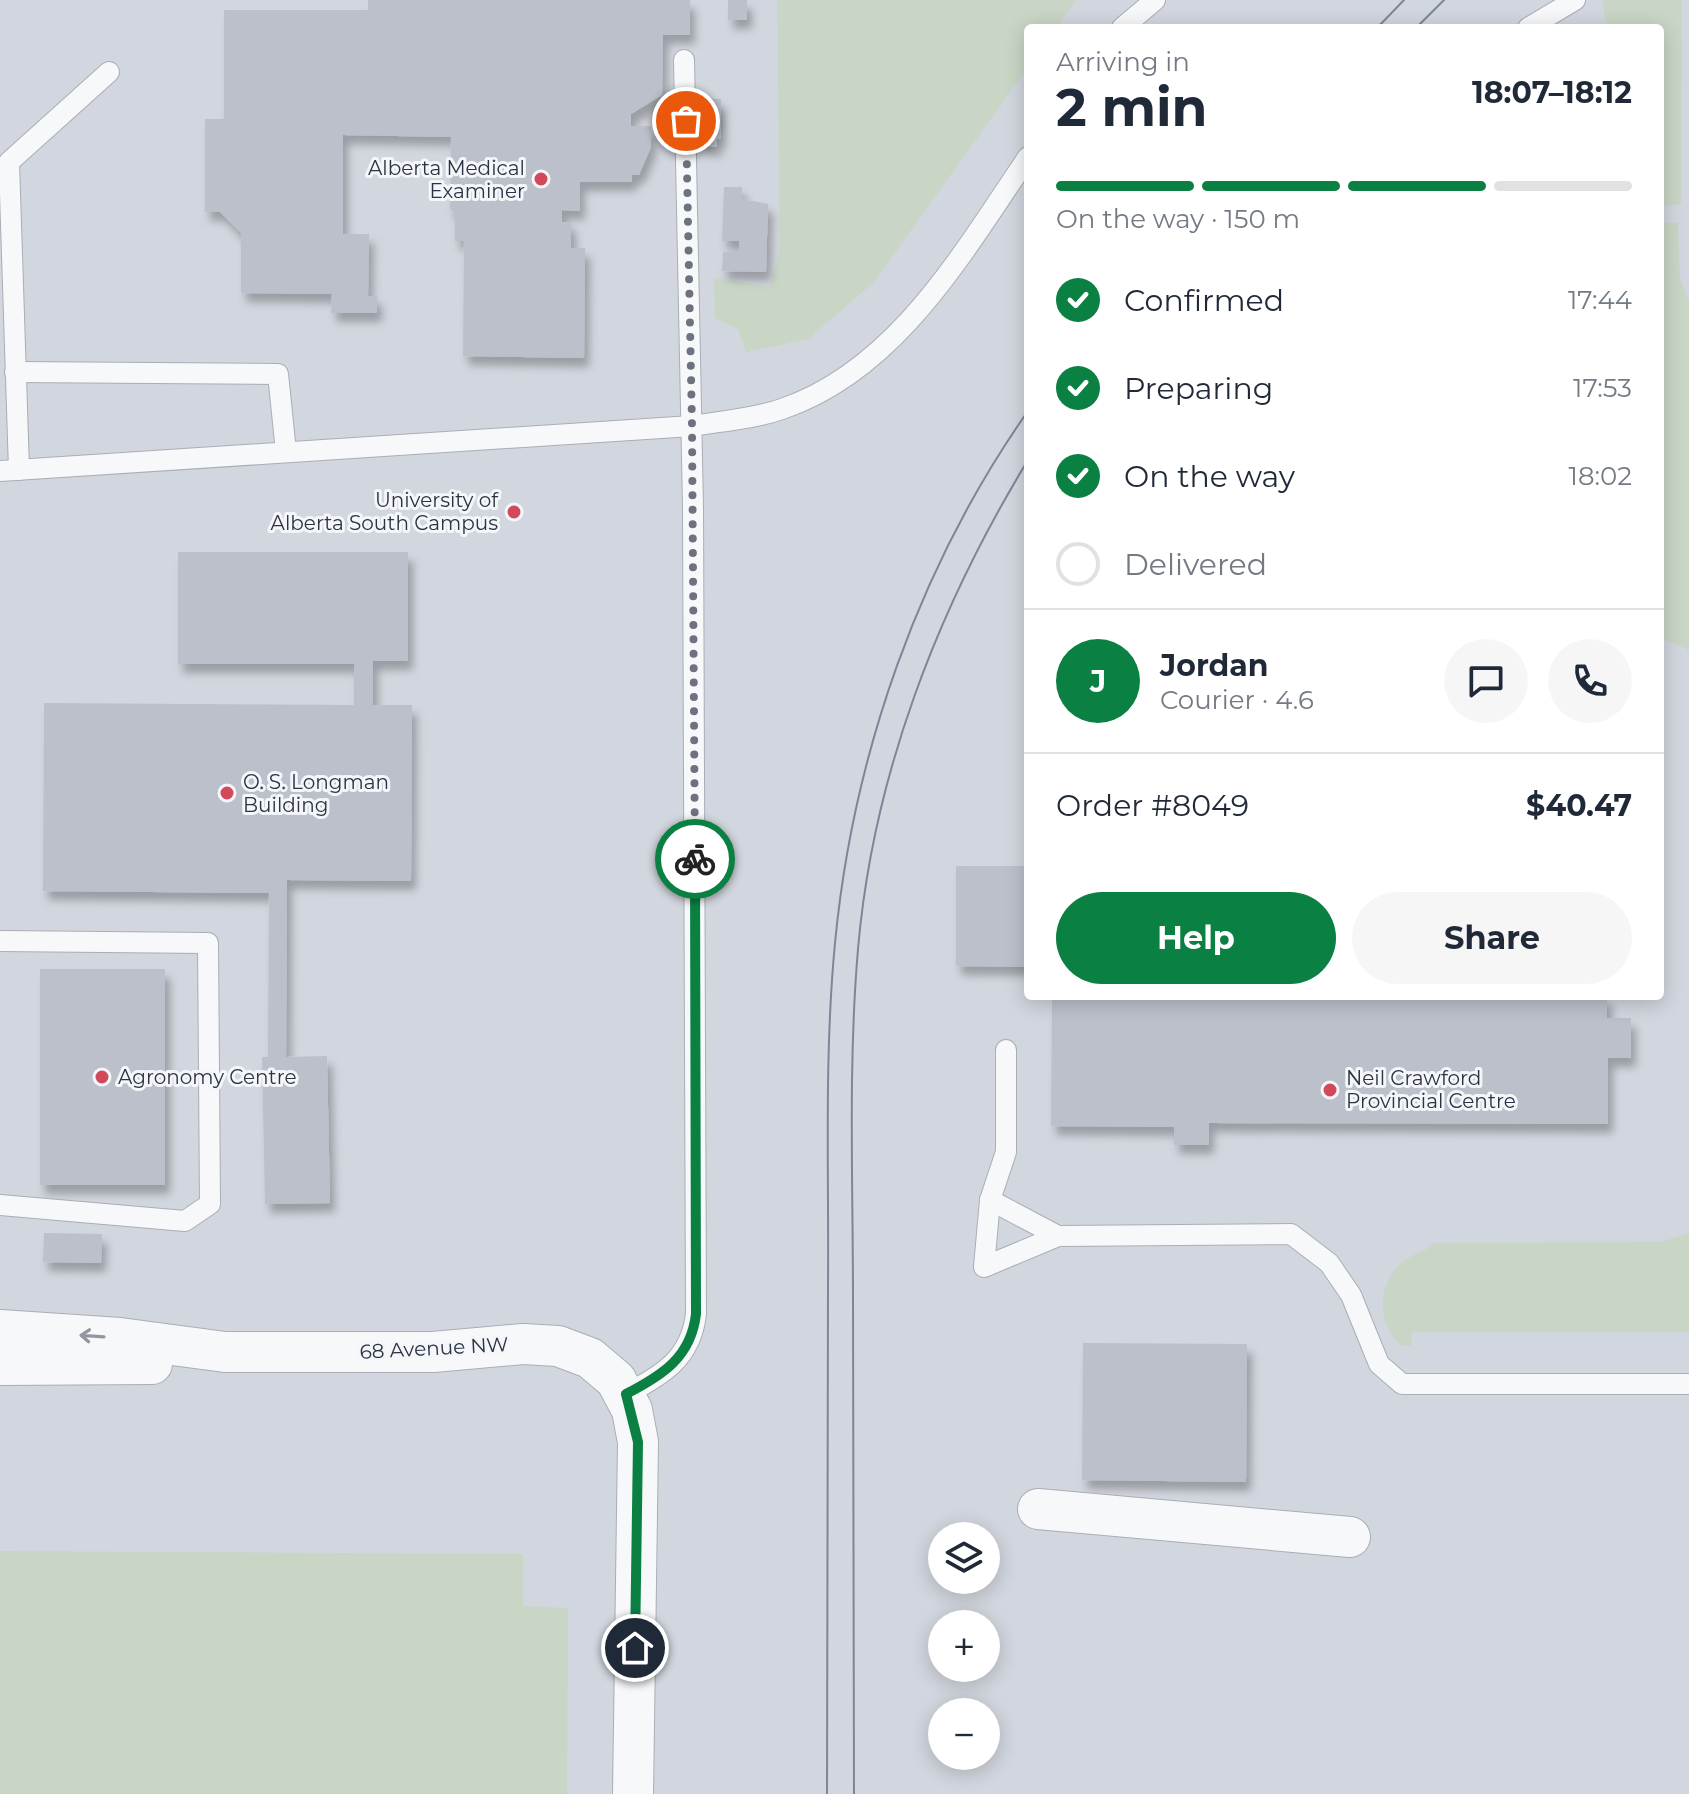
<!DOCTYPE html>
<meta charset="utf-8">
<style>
:root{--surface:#fff;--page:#f6f6f7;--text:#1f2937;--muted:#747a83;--line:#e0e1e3;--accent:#0b8043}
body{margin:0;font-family:Montserrat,sans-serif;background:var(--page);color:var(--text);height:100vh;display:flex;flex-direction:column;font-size:30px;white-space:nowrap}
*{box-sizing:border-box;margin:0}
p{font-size:26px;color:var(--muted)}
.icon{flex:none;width:44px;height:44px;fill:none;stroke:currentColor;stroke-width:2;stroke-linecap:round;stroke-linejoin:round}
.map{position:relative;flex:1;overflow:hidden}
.sheet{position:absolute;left:1024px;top:24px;width:640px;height:976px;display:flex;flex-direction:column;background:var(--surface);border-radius:8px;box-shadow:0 4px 20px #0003}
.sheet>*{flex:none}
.tools{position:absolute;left:928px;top:1522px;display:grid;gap:16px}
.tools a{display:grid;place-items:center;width:72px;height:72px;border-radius:50%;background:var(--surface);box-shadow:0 4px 20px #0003;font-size:40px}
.pin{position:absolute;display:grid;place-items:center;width:68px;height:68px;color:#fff;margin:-34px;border:4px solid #fff;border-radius:50%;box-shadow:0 2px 8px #0007}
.courier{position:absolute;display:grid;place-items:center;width:80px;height:80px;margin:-40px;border:6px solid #0b8043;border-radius:50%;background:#fff;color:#222;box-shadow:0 2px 10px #0007}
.summary em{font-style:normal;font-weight:700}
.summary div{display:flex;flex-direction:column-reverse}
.summary{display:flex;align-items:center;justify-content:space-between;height:136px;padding:0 32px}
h1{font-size:52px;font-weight:700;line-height:60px}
.bar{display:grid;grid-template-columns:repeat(4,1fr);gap:12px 8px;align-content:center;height:96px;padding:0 32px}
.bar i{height:10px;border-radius:6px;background:var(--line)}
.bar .on{background:var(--accent)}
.bar p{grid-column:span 4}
.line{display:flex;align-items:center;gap:20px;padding:0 32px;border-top:2px solid var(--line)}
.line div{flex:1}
.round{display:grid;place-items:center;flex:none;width:84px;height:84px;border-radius:42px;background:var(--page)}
ol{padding:0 32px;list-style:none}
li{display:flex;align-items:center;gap:24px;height:88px}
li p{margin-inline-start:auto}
li .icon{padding:8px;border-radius:50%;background:var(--accent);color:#fff;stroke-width:4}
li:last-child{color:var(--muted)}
li i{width:44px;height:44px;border:4px solid var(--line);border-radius:50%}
.primary-button{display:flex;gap:16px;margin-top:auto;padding:16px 32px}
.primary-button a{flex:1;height:92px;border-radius:48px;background:var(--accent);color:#fff;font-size:32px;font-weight:700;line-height:92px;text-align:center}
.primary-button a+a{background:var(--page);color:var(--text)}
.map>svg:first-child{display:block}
.built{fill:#d2d6de;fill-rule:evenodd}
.green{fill:#c9d6c5}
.building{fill:#bbc0ca;filter:url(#shadow)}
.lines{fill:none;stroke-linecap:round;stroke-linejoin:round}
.service-casing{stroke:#a9aeb7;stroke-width:22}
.minor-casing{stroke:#a9aeb7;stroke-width:42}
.service{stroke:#f7f8fa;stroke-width:20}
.minor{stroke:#f7f8fa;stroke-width:40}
.tram{stroke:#7d8696;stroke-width:2}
.oneway{stroke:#9196a0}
.done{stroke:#6c737f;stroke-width:8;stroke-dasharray:0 14.4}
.route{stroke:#0b8043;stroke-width:10}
.poi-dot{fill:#d1495b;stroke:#f4f6f9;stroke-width:3}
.labels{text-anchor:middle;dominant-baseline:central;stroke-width:6;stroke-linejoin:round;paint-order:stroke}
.poi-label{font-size:20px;fill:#2b3445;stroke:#f4f6f9;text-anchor:start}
.street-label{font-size:20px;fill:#2b3445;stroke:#f4f6f9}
</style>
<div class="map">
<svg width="1689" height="1794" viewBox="0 0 1689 1794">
<defs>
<filter id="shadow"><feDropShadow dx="5" dy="9" stdDeviation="4" flood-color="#0004"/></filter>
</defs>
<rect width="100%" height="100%" fill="#e4e7ec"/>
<!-- built -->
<path class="built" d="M 0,0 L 1689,0 L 1689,1794 L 0,1794 ZM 1028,28 L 1660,28 L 1660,996 L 1028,996 ZM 942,1536 L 986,1536 L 986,1580 L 942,1580 ZM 942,1624 L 986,1624 L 986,1668 L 942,1668 ZM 942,1712 L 986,1712 L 986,1756 L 942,1756 Z"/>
<!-- green -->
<g class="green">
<polygon points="777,0 1076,0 1056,28 1028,28 1028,67 874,282 808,339 746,352 738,329 715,318 714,278 770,287 780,249"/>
<polygon points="1602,0 1682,0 1681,204 1660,206 1660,28 1606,23"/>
<polygon points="1660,223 1678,223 1680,279 1689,302 1689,650 1660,638"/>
<path d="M 1689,1233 L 1689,1332 L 1412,1332 L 1411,1346 C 1399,1347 1396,1342 1391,1333 C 1375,1307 1383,1271 1412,1256 C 1420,1251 1428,1250 1434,1243 L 1660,1242 Z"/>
<polygon points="0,1551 523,1554 523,1606 568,1608 567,1794 0,1794"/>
</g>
<!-- building -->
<g class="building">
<polygon points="368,0 690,0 690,35 663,35 662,95 631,114 631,126 651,126 651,147 639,175 632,175 632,182 580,182 580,211 562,210 562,222 571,222 571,248 585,248 584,358 463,356 464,241 455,241 455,210 450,210 451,137 343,135 343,234 369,234 368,296 377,296 377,313 331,313 332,294 241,293 241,233 220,212 205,212 205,119 224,119 224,10 368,10"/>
<rect x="728" y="0" width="19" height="20"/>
<polygon points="700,99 721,99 721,139 717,139 717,147 700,147"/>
<polygon points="724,187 742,187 742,199 768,204 766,272 722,271 723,252 739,252 739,241 722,241"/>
<polygon points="178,552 408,552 408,661 373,661 373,705 412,705 411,881 287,880 286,1057 327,1056 330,1203 265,1204 262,1057 268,1057 269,893 43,891 44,703 354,705 354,664 178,664"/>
<polygon points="956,866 1028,866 1028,967 956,966"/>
<rect x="40" y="969" width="125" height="216"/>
<polygon points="1052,996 1607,996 1607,1018 1631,1018 1631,1058 1608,1058 1608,1124 1209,1123 1209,1145 1174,1145 1174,1127 1051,1126"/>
<polygon points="44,1233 102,1234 101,1263 43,1262"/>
<polygon points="1083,1343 1247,1344 1246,1482 1082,1480"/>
</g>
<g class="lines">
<defs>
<g id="service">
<polyline points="1122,28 1155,0"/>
<polyline points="1528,28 1575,0"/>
<polyline points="15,372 278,374 286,452"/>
<polyline points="19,470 9,162 109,72"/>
<path d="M 0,471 L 692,426 C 721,421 754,419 782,409 C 897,370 963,252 1028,157"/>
<polyline points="0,941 208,943 210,1204 185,1221 0,1205"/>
<polyline points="1006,1050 1006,1152 990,1200 984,1267 1058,1236 1291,1234 1329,1263 1351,1295 1379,1364 1402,1384 1689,1384"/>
<polyline points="990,1200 1058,1236"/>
<path d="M 626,1394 C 663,1375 691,1358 696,1314 L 693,507 L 684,60"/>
</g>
<g id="minor">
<polyline points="0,1330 120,1338 225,1352 433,1352 523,1344 558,1346 590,1358 616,1380 632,1410 638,1442 633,1794"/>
<polyline points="0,1365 152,1364"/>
<polyline points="1038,1509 1350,1537"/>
</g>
</defs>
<!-- service casing -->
<use href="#service" class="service-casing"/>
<!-- minor casing -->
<use href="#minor" class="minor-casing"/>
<!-- service -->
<use href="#service" class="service"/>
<!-- minor -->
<use href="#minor" class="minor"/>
<!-- tram -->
<g class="tram">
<polyline points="1377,28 1404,0"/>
<polyline points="1416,28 1444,0"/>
<path d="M 827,1794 C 828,1625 827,1456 828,1286 C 829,1172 824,1057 835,943 C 853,755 919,566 1028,411"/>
<path d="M 854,1794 C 853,1629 853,1464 853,1299 C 853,1183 848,1065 858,949 C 873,775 938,608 1028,460"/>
</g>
</g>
<!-- one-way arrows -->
<defs><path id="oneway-shaft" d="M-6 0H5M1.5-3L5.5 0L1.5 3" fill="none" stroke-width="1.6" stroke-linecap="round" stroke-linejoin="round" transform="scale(2)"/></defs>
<use class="oneway" href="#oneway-shaft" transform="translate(92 1336) rotate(-176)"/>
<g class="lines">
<!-- done -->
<polyline class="done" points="686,121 692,426 695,859"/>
<!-- route -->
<path class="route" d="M 635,1648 L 638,1442 L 626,1394 C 663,1375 691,1357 696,1314 L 695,859"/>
</g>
<!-- markers -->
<g class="poi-dot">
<circle cx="541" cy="179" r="8"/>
<circle cx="514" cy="512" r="8"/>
<circle cx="227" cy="793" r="8"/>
<circle cx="102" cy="1077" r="8"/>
<circle cx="1330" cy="1090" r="8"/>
</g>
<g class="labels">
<!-- poi labels -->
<g class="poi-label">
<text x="525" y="168" text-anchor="end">Alberta Medical<tspan x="525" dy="23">Examiner</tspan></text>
<text x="498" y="500" text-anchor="end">University of<tspan x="498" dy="23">Alberta South Campus</tspan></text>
<text x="243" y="782">O. S. Longman<tspan x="243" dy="23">Building</tspan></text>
<text x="118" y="1077">Agronomy Centre</text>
<text x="1346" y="1078">Neil Crawford<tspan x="1346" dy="23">Provincial Centre</tspan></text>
</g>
<!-- street labels -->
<g class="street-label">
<text transform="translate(434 1348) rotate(-3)">68 Avenue NW</text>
</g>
</g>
</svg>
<div class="tools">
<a><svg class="icon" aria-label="layers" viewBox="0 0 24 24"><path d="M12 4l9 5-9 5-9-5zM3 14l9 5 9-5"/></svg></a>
<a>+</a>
<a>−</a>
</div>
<div class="pin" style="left:686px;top:121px;background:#ea580c"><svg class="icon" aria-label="bag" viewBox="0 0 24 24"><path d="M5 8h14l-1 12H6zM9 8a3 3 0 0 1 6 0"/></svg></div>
<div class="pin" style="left:635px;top:1648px;background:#1f2937"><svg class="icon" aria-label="home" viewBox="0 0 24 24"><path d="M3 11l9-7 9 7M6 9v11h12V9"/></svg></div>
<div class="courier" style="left:695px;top:859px"><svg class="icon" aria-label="bike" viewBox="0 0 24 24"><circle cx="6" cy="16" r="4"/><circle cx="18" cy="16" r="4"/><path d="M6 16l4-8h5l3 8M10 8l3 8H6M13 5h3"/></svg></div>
<section class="sheet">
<div class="summary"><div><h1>2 min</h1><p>Arriving in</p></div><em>18:07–18:12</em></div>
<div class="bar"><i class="on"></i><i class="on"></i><i class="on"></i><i></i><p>On the way · 150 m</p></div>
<ol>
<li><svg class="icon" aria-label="check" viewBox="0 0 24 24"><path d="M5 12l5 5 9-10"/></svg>Confirmed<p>17:44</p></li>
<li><svg class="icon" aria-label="check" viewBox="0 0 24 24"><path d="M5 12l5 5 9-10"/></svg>Preparing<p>17:53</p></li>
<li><svg class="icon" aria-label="check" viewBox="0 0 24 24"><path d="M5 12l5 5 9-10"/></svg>On the way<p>18:02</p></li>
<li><i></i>Delivered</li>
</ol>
<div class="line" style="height:144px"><b class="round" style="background:var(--accent);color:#fff">J</b><div><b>Jordan</b><p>Courier · 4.6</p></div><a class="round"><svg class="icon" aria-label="chat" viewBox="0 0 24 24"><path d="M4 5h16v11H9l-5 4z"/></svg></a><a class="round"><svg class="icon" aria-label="phone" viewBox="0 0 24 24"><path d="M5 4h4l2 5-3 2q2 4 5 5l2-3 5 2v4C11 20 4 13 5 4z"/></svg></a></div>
<div class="line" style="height:104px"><div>Order #8049</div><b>$40.47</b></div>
<div class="primary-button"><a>Help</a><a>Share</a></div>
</section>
</div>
